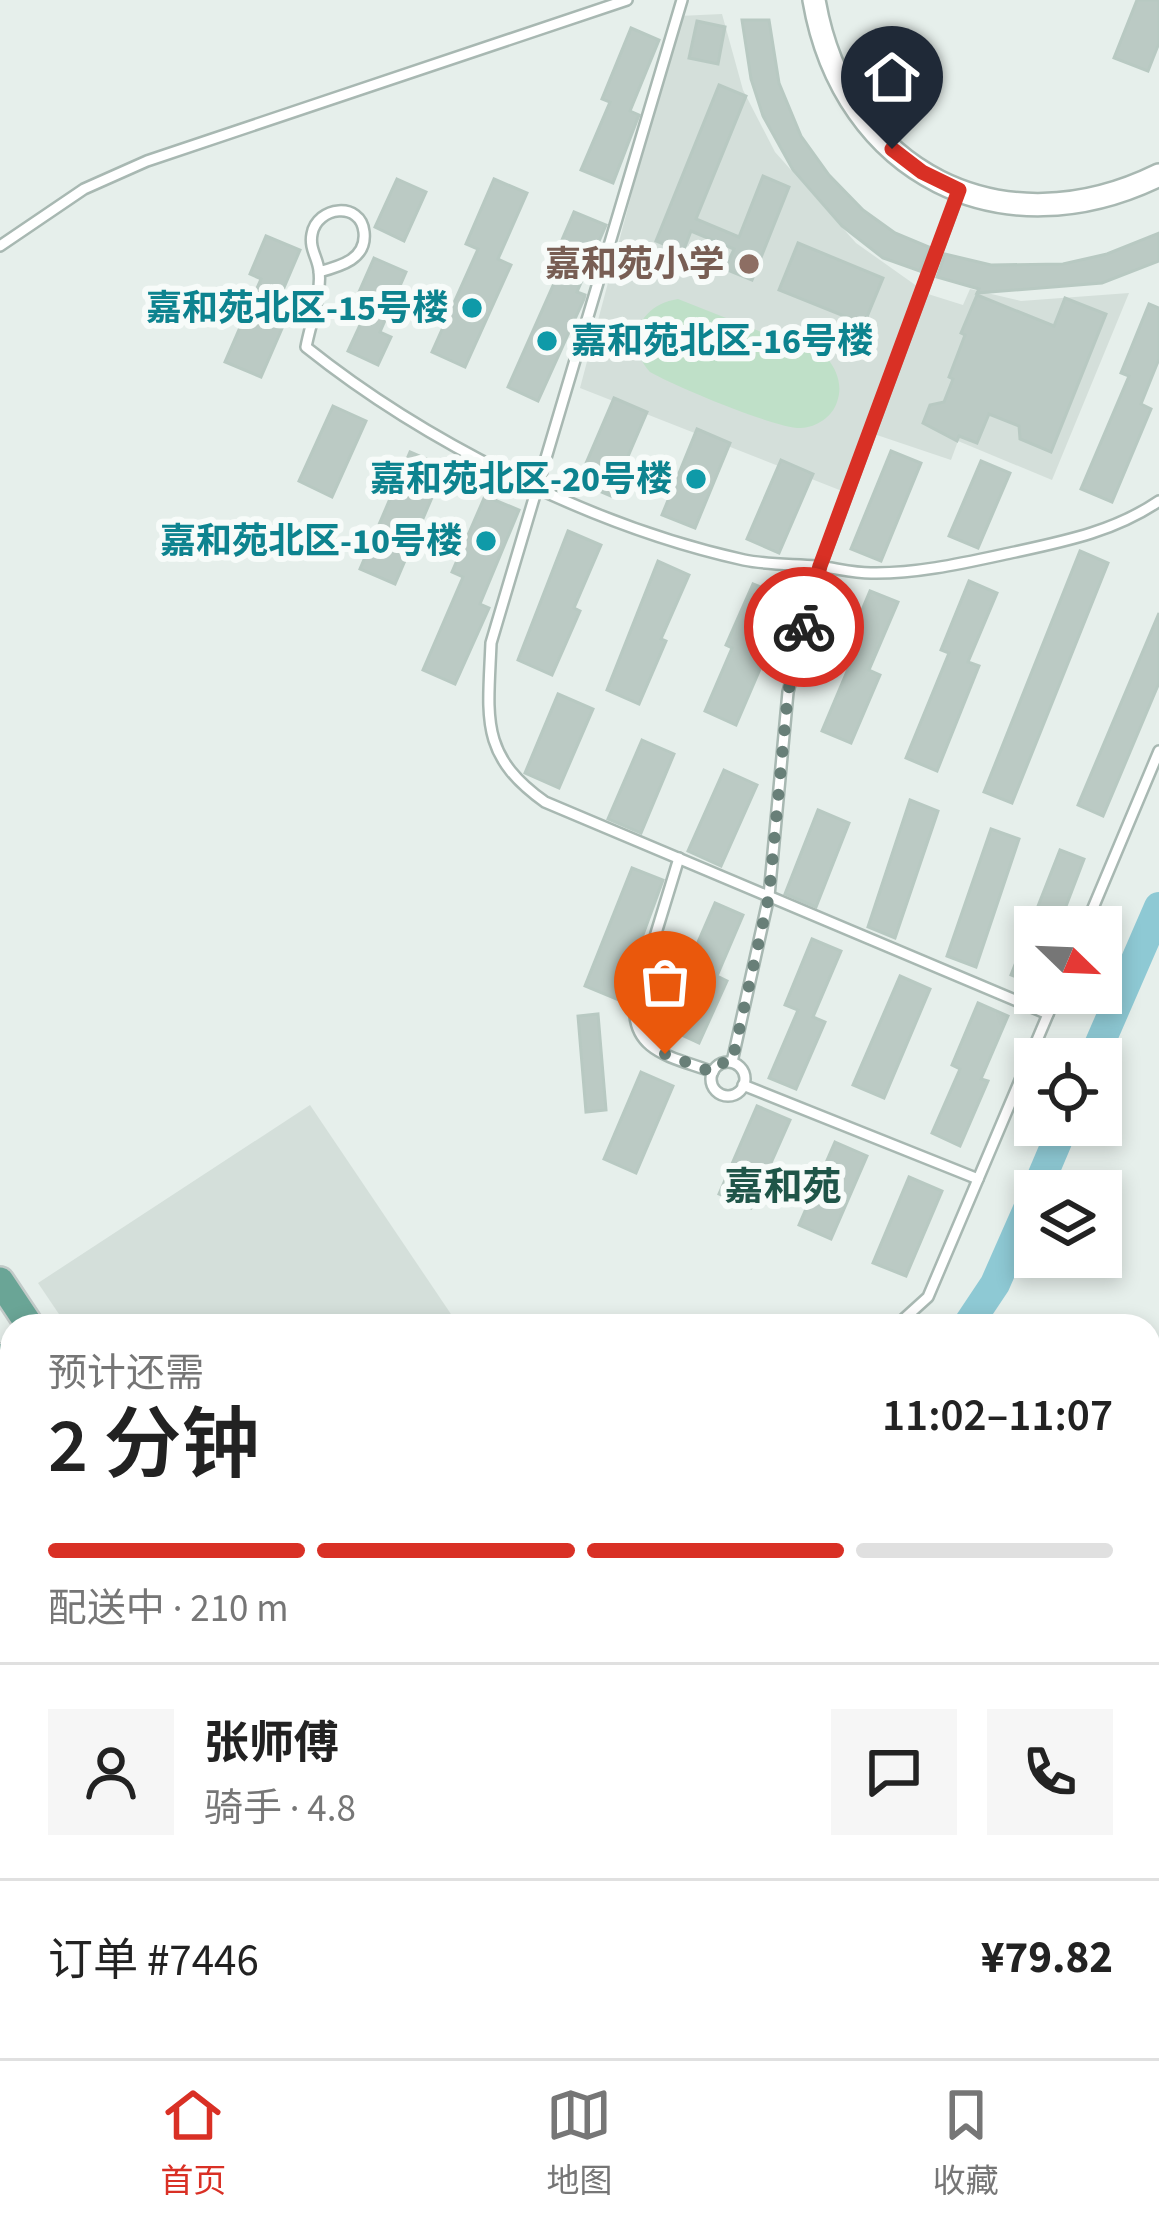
<!DOCTYPE html>
<html lang="zh">
<meta charset="utf-8">
<style>
:root{--surface:#fff;--page:#f6f6f6;--text:#222;--muted:#767676;--line:#e0e0e0;--accent:#d93025}
body{margin:0;font-family:"Source Sans 3","Noto Sans SC",sans-serif;background:var(--page);color:var(--text);height:100vh;display:flex;flex-direction:column;font-size:45px;white-space:nowrap}
*{box-sizing:border-box;margin:0}
p{font-size:39px;color:var(--muted)}
.icon{flex:none;width:66px;height:66px;fill:none;stroke:currentColor;stroke-width:2;stroke-linecap:round;stroke-linejoin:round}
.map{position:relative;flex:1;overflow:hidden}
.drawer{position:absolute;left:0px;top:1314px;width:1161px;height:744px;display:flex;flex-direction:column;background:var(--surface);border-radius:36px 36px 0 0;box-shadow:0 6px 18px #0003}
.drawer>*{flex:none}
.needle{width:78px;rotate:113deg}
.tools{position:absolute;left:1014px;top:906px;display:grid;gap:24px}
.tools a{display:grid;place-items:center;width:108px;height:108px;border-radius:0px;background:var(--surface);box-shadow:0 6px 18px #0003;font-size:60px}
.pin{position:absolute;display:grid;place-items:center;width:102px;height:102px;color:#fff;margin:-123px -51px;border-radius:50% 50% 50% 0;rotate:-45deg;box-shadow:0 0 12px #0007}
.pin .icon{rotate:45deg}
.courier{position:absolute;display:grid;place-items:center;width:120px;height:120px;margin:-60px;border:9px solid #d93025;border-radius:50%;background:#fff;color:#222;box-shadow:0 3px 15px #0007}
.headline em{font-style:normal;font-weight:600}
.headline div{display:flex;flex-direction:column-reverse}
.headline{display:flex;align-items:center;justify-content:space-between;height:204px;padding:0 48px}
h1{font-size:78px;font-weight:600;line-height:90px}
.bar{display:grid;grid-template-columns:repeat(4,1fr);gap:18px 12px;align-content:center;height:144px;padding:0 48px}
.bar i{height:15px;border-radius:9px;background:var(--line)}
.bar .current{background:var(--accent)}
.bar p{grid-column:span 4}
.line{display:flex;align-items:center;gap:30px;padding:0 48px;border-top:3px solid var(--line)}
.line div{flex:1}
.round{display:grid;place-items:center;flex:none;width:126px;height:126px;border-radius:0px;background:var(--page)}
.tabs{display:flex;justify-content:space-around;align-items:center;height:168px;border-top:3px solid var(--line);background:var(--surface);font-size:33px;color:var(--muted)}
.tabs a{display:grid;justify-items:center;gap:6px}
.tabs .current{color:var(--accent)}
.map>svg:first-child{display:block}
.built{fill:#d4dfda}
.green{fill:#bfe0c8}
.lines{fill:none;stroke-linecap:round;stroke-linejoin:round}
.river{stroke:#8ec9d4;stroke-width:30}
.building{fill:#bbcac4;stroke:#b8c9c2;stroke-width:3}
.service-casing{stroke:#a8b8b2;stroke-width:14}
.minor-casing{stroke:#a8b8b2;stroke-width:22}
.tertiary-casing{stroke:#a8b8b2;stroke-width:26}
.secondary-casing{stroke:#a4bbb3;stroke-width:28}
.primary-casing{stroke:#c2cac8;stroke-width:32}
.trunk-casing{stroke:#c2cac8;stroke-width:34}
.service{stroke:#fff;stroke-width:9}
.minor{stroke:#fff;stroke-width:18}
.tertiary{stroke:#fff;stroke-width:21}
.secondary{stroke:#fff;stroke-width:24}
.primary{stroke:#6aa596;stroke-width:27}
.trunk{stroke:#4c8a7c;stroke-width:30}
.done{stroke:#687f78;stroke-width:12;stroke-dasharray:0 21.6}
.route{stroke:#d93025;stroke-width:15}
.education-dot{fill:#8d6e63;stroke:#f7fbf9;stroke-width:4.5}
.culture-dot{fill:#0f9aa8;stroke:#f7fbf9;stroke-width:4.5}
.labels{text-anchor:middle;dominant-baseline:central;stroke-width:12;stroke-linejoin:round;paint-order:stroke}
.education-label{font-size:36px;font-weight:bold;fill:#785e54;stroke:#f7fbf9;text-anchor:end}
.culture-label{font-size:36px;font-weight:bold;fill:#0d838f;stroke:#f7fbf9;text-anchor:end}
.neighbourhood-label{font-size:39px;font-weight:bold;fill:#1f5548;stroke:#f7fbf9}
</style>
<div class="map">
<svg width="1159" height="2058" viewBox="0 0 1159 2058">
<rect width="100%" height="100%" fill="#e6efeb"/>
<!-- built -->
<g class="built">
<polygon points="722,14 743,90 775,152 856,243 928,294 963,305 970,289 1021,301 1129,293 1052,480 958,441 951,460 865,431 842,491 580,388 679,16"/>
<polygon points="310,1105 459,1326 67,1326 38,1283"/>
<polygon points="1159,1922 1159,2055 1146,2048 1143,2054 1123,2046 1149,2046 1149,1929"/>
</g>
<!-- green -->
<path class="green" d="M 678,299 L 827,358 C 837,370 843,386 837,402 C 832,417 817,427 801,428 C 777,429 674,386 650,372 C 623,342 639,305 678,299 Z"/>
<g class="lines">
<!-- river -->
<g class="river">
<polyline points="1093,1059 1159,907"/>
<polyline points="1036,1191 1064,1125"/>
<polyline points="967,1326 995,1284 1035,1193"/>
<polyline points="0,1969 12,1961"/>
</g>
</g>
<!-- building -->
<g class="building">
<polygon points="1137,0 1159,0 1159,43 1148,71 1114,58"/>
<polygon points="742,20 769,20 779,83 801,136 829,175 863,210 895,233 929,247 920,271 883,258 842,226 793,170 763,116 751,79"/>
<polygon points="697,21 725,27 718,64 689,58"/>
<polygon points="631,28 659,40 630,111 639,115 613,183 581,170 610,102 602,99"/>
<polygon points="719,85 746,96 696,219 739,237 763,176 789,187 752,280 725,269 734,249 691,231 683,252 656,241"/>
<polygon points="397,179 426,192 404,241 375,227"/>
<polygon points="494,179 527,193 498,259 511,265 465,367 432,352 478,249 466,244"/>
<polygon points="574,212 606,225 577,292 585,295 584,299 538,401 508,387 555,281 546,277"/>
<polygon points="1159,233 1159,261 1102,283 977,293 979,289 937,277 945,254 991,265 1063,264 1107,254"/>
<polygon points="266,236 300,250 283,290 296,296 261,377 225,362 261,279 250,274"/>
<polygon points="798,243 883,278 864,324 779,290"/>
<polygon points="374,258 406,272 380,332 391,337 378,365 348,351 361,323 348,317"/>
<polygon points="977,295 1054,326 1065,298 1106,314 1051,452 1020,439 1019,426 989,414 977,443 959,436 957,441 923,423 930,405 944,402 953,379 949,377 965,335 961,333"/>
<polygon points="1149,304 1159,308 1159,359 1141,404 1151,409 1112,502 1081,489 1129,376 1121,373"/>
<polygon points="614,398 647,412 611,496 578,482"/>
<polygon points="333,406 366,421 332,497 299,481"/>
<polygon points="697,429 730,443 695,528 662,515"/>
<polygon points="891,451 921,463 881,561 851,549"/>
<polygon points="410,452 445,467 395,584 360,569"/>
<polygon points="781,460 813,474 779,553 747,539"/>
<polygon points="981,461 1010,473 978,548 949,536"/>
<polygon points="485,496 519,510 480,604 489,608 455,684 423,670 463,577 452,572"/>
<polygon points="568,531 601,545 574,608 580,611 552,675 518,660"/>
<polygon points="1080,551 1108,563 1012,803 984,792"/>
<polygon points="658,561 689,575 661,639 666,641 639,704 607,690"/>
<polygon points="969,581 997,593 968,662 979,666 937,771 906,758 949,653 941,650"/>
<polygon points="753,584 785,597 757,660 763,662 736,725 705,711 732,648 726,645"/>
<polygon points="870,591 898,602 869,670 880,675 851,743 822,731 851,662 842,658"/>
<polygon points="1159,613 1159,683 1103,816 1078,805"/>
<polygon points="558,694 593,709 559,788 525,773"/>
<polygon points="642,740 674,754 641,833 608,819"/>
<polygon points="724,770 757,785 721,866 688,851"/>
<polygon points="910,800 938,811 895,938 868,927"/>
<polygon points="818,810 849,823 816,907 785,894"/>
<polygon points="991,829 1019,839 976,967 947,956"/>
<polygon points="1060,850 1084,859 1058,927 1035,927 1035,984 1011,975"/>
<polygon points="632,868 663,880 619,1000 585,986"/>
<polygon points="715,903 743,915 717,976 727,981 699,1043 673,1031 701,968 689,963"/>
<polygon points="812,939 841,951 813,1017 825,1022 796,1089 769,1078 798,1010 785,1005"/>
<polygon points="900,976 930,989 884,1098 853,1085"/>
<polygon points="978,1003 1008,1016 981,1079 988,1081 960,1146 932,1133 960,1069 952,1065"/>
<polygon points="598,1014 606,1110 586,1112 578,1016"/>
<polygon points="641,1072 673,1086 636,1173 604,1159"/>
<polygon points="757,1106 790,1120 751,1208 719,1194"/>
<polygon points="835,1142 867,1156 831,1239 799,1225"/>
<polygon points="909,1177 942,1191 906,1276 873,1263"/>
</g>
<g class="lines">
<defs>
<g id="service">
<path d="M 682,0 L 491,643 C 488,718 479,755 545,802 L 1048,1014"/>
<polyline points="0,246 84,189 147,161 627,0"/>
<path d="M 319,272 C 341,266 367,259 364,232 C 361,201 317,206 312,234 C 309,249 318,258 319,271 C 322,294 310,325 306,347 C 426,443 594,527 744,560 C 768,565 793,564 817,566 C 835,568 853,573 871,573 C 918,574 968,562 1015,552 C 1066,541 1115,531 1159,501"/>
<path d="M 679,858 L 635,1002 C 630,1053 674,1057 713,1072"/>
<polyline points="1085,927 1159,751"/>
<polyline points="732,1062 769,896 788,692 820,567 959,191"/>
<circle cx="728" cy="1079" r="17"/>
<polyline points="743,1085 978,1179"/>
<polyline points="896,1326 928,1297 1057,993"/>
</g>
<polyline id="minor" points="0,2031 12,2023"/>
<path id="tertiary" d="M 814,0 C 844,174 1002,252 1159,175"/>
<polyline id="secondary" points="312,2058 329,2046"/>
<g id="primary">
<polyline points="0,1281 30,1326"/>
<polyline points="0,1463 12,1481"/>
<polyline points="382,2046 390,2058"/>
<polyline points="506,2046 514,2058"/>
</g>
<g id="trunk">
<polyline points="0,1359 12,1377"/>
<polyline points="0,1421 12,1439"/>
<polyline points="419,2046 427,2058"/>
<polyline points="456,2046 464,2058"/>
</g>
</defs>
<!-- service casing -->
<use href="#service" class="service-casing"/>
<!-- minor casing -->
<use href="#minor" class="minor-casing"/>
<!-- tertiary casing -->
<use href="#tertiary" class="tertiary-casing"/>
<!-- secondary casing -->
<use href="#secondary" class="secondary-casing"/>
<!-- primary casing -->
<use href="#primary" class="primary-casing"/>
<!-- trunk casing -->
<use href="#trunk" class="trunk-casing"/>
<!-- service -->
<use href="#service" class="service"/>
<!-- minor -->
<use href="#minor" class="minor"/>
<!-- tertiary -->
<use href="#tertiary" class="tertiary"/>
<!-- secondary -->
<use href="#secondary" class="secondary"/>
<!-- primary -->
<use href="#primary" class="primary"/>
<!-- trunk -->
<use href="#trunk" class="trunk"/>
</g>
<g class="lines">
<!-- done -->
<polyline class="done" points="665,1054 712,1072 722,1063 732,1062 769,896 788,692 804,627"/>
<!-- route -->
<polyline class="route" points="804,627 820,566 959,190 922,172 892,149"/>
</g>
<!-- markers -->
<circle class="education-dot" cx="749" cy="264" r="12"/>
<g class="culture-dot">
<circle cx="472" cy="308" r="12"/>
<circle cx="547" cy="341" r="12"/>
<circle cx="696" cy="479" r="12"/>
<circle cx="486" cy="541" r="12"/>
</g>
<g class="labels">
<!-- education labels -->
<g class="education-label">
<text x="725" y="264">嘉和苑小学</text>
</g>
<!-- culture labels -->
<g class="culture-label">
<text x="448" y="308">嘉和苑北区-15号楼</text>
<text x="571" y="341" text-anchor="start">嘉和苑北区-16号楼</text>
<text x="672" y="479">嘉和苑北区-20号楼</text>
<text x="462" y="541">嘉和苑北区-10号楼</text>
</g>
<!-- neighbourhood labels -->
<g class="neighbourhood-label">
<text x="783" y="1188">嘉和苑</text>
</g>
</g>
</svg>
<div class="tools">
<a><svg class="needle" viewBox="-14 -14 28 28"><path d="M0-13l5 13h-10z" fill="#e53935"/><path d="M0 13l5-13h-10z" fill="#767676"/></svg></a>
<a><svg class="icon" aria-label="locate" viewBox="0 0 24 24"><circle cx="12" cy="12" r="6"/><path d="M12 2v4M12 18v4M2 12h4M18 12h4"/></svg></a>
<a><svg class="icon" aria-label="layers" viewBox="0 0 24 24"><path d="M12 4l9 5-9 5-9-5zM3 14l9 5 9-5"/></svg></a>
</div>
<div class="pin" style="left:665px;top:1054px;background:#ea580c"><svg class="icon" aria-label="bag" viewBox="0 0 24 24"><path d="M5 8h14l-1 12H6zM9 8a3 3 0 0 1 6 0"/></svg></div>
<div class="pin" style="left:892px;top:149px;background:#1f2937"><svg class="icon" aria-label="home" viewBox="0 0 24 24"><path d="M3 11l9-7 9 7M6 9v11h12V9"/></svg></div>
<div class="courier" style="left:804px;top:627px"><svg class="icon" aria-label="bike" viewBox="0 0 24 24"><circle cx="6" cy="16" r="4"/><circle cx="18" cy="16" r="4"/><path d="M6 16l4-8h5l3 8M10 8l3 8H6M13 5h3"/></svg></div>
<section class="drawer">
<div class="headline"><div><h1>2 分钟</h1><p>预计还需</p></div><em>11:02–11:07</em></div>
<div class="bar"><i class="current"></i><i class="current"></i><i class="current"></i><i></i><p>配送中 · 210 m</p></div>
<div class="line" style="height:216px"><a class="round"><svg class="icon" aria-label="person" viewBox="0 0 24 24"><circle cx="12" cy="8" r="4"/><path d="M4 21q1-7 8-7t8 7"/></svg></a><div><b>张师傅</b><p>骑手 · 4.8</p></div><a class="round"><svg class="icon" aria-label="chat" viewBox="0 0 24 24"><path d="M4 5h16v11H9l-5 4z"/></svg></a><a class="round"><svg class="icon" aria-label="phone" viewBox="0 0 24 24"><path d="M5 4h4l2 5-3 2q2 4 5 5l2-3 5 2v4C11 20 4 13 5 4z"/></svg></a></div>
<div class="line" style="height:156px"><div>订单 #7446</div><b>¥79.82</b></div>
</section>
</div>
<nav class="tabs">
<a class="current"><svg class="icon" aria-label="home" viewBox="0 0 24 24"><path d="M3 11l9-7 9 7M6 9v11h12V9"/></svg>首页</a>
<a><svg class="icon" aria-label="map" viewBox="0 0 24 24"><path d="M3 6l6-2 6 2 6-2v14l-6 2-6-2-6 2zM9 4v14M15 6v14"/></svg>地图</a>
<a><svg class="icon" aria-label="saved" viewBox="0 0 24 24"><path d="M7 4h10v16l-5-4-5 4z"/></svg>收藏</a>
</nav>
